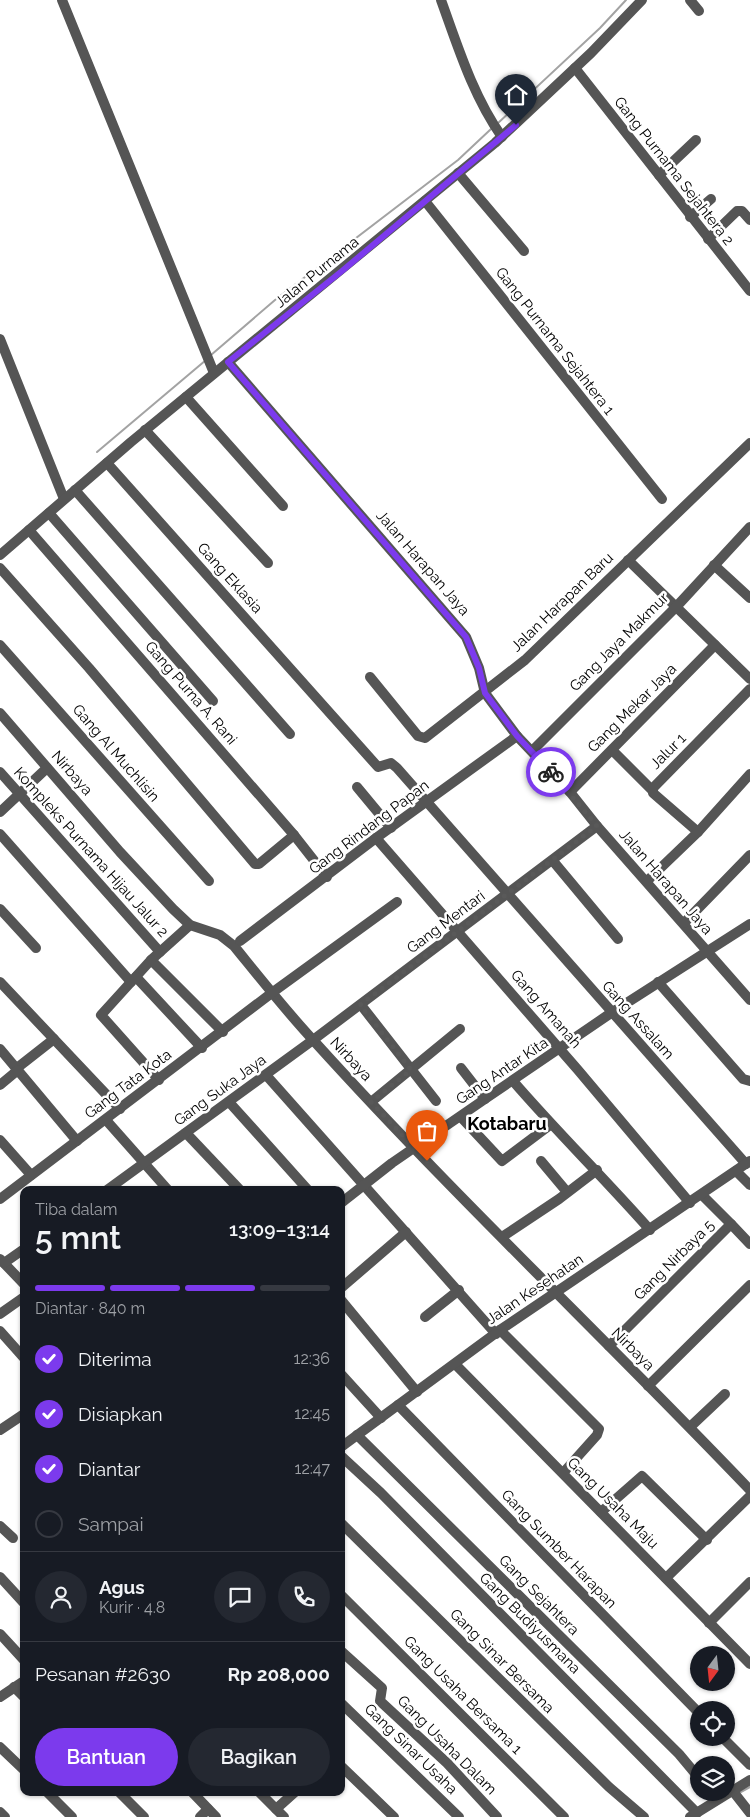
<!DOCTYPE html>
<html lang="id">
<meta charset="utf-8">
<style>
:root{--surface:#171b24;--page:#242831;--text:#f1f3f6;--muted:#9ea1a6;--line:#363941;--accent:#7c3aed}
body{margin:0;font-family:Raleway,sans-serif;background:var(--page);color:var(--text);height:100vh;display:flex;flex-direction:column;font-size:19px;white-space:nowrap}
*{box-sizing:border-box;margin:0}
p{font-size:16px;color:var(--muted)}
.icon{flex:none;width:28px;height:28px;fill:none;stroke:currentColor;stroke-width:2;stroke-linecap:round;stroke-linejoin:round}
.map{position:relative;flex:1;overflow:hidden}
.drawer{position:absolute;left:20px;top:1186px;width:325px;height:610px;display:flex;flex-direction:column;background:var(--surface);border-radius:10px;box-shadow:0 1px 4px #0004}
.drawer>*{flex:none}
.needle{width:32px;rotate:195deg}
.controls{position:absolute;left:690px;top:1646px;display:grid;gap:10px}
.controls a{display:grid;place-items:center;width:45px;height:45px;border-radius:50%;background:var(--surface);box-shadow:0 1px 4px #0004;font-size:25px}
.pin{position:absolute;display:grid;place-items:center;width:42px;height:42px;color:#fff;margin:-51px -21px;border-radius:50% 50% 50% 0;rotate:-45deg;box-shadow:0 0 5px #0007}
.pin .icon{rotate:45deg}
.courier{position:absolute;display:grid;place-items:center;width:50px;height:50px;margin:-25px;border:4px solid #7c3aed;border-radius:50%;background:#fff;color:#222;box-shadow:0 1px 6px #0007}
.head em{font-style:normal;font-weight:600}
.head div{display:flex;flex-direction:column-reverse}
.head{display:flex;align-items:center;justify-content:space-between;height:85px;padding:0 15px}
h1{font-size:32px;font-weight:600;line-height:38px}
.bar{display:grid;grid-template-columns:repeat(4,1fr);gap:8px 5px;align-content:center;height:60px;padding:0 15px}
.bar i{height:6px;border-radius:4px;background:var(--line)}
.bar .active{background:var(--accent)}
.bar p{grid-column:span 4}
.line{display:flex;align-items:center;gap:12px;padding:0 15px;border-top:1px solid var(--line)}
.line div{flex:1}
.round{display:grid;place-items:center;flex:none;width:52px;height:52px;border-radius:26px;background:var(--page)}
ol{padding:0 15px;list-style:none}
li{display:flex;align-items:center;gap:15px;height:55px}
li p{margin-inline-start:auto}
li .icon{padding:5px;border-radius:50%;background:var(--accent);color:#fff;stroke-width:4}
li:last-child{color:var(--muted)}
li i{width:28px;height:28px;border:2px solid var(--line);border-radius:50%}
.button{display:flex;gap:10px;margin-top:auto;padding:10px 15px}
.button a{flex:1;height:58px;border-radius:30px;background:var(--accent);color:#fff;font-size:20px;font-weight:600;line-height:58px;text-align:center}
.button a+a{background:var(--page);color:var(--text)}
.map>svg:first-child{display:block}
.lines{fill:none;stroke-linecap:round;stroke-linejoin:round}
.stream{stroke:#a3a3a3;stroke-width:2}
.minor{stroke:#555;stroke-width:10}
.done{stroke:#595959;stroke-width:5;stroke-dasharray:0 9}
.route{stroke:#7c3aed;stroke-width:6}
.labels{text-anchor:middle;dominant-baseline:central;stroke-width:5;stroke-linejoin:round;paint-order:stroke}
.street-label{font-size:15px;fill:#000;stroke:#fff}
.quarter-label{font-size:18px;font-weight:bold;fill:#000;stroke:#fff}
</style>
<div class="map">
<svg width="750" height="1817" viewBox="0 0 750 1817">
<rect width="100%" height="100%" fill="#fff"/>
<g class="lines">
<!-- stream -->
<g class="stream">
<polyline points="497,124 600,28 626,0"/>
<polyline points="211,355 275,300 458,160 491,129"/>
<polyline points="97,452 206,360"/>
<polyline points="739,1793 750,1787"/>
</g>
<!-- minor -->
<g class="minor">
<polyline points="62,0 214,373"/>
<path d="M 441,0 C 458,47 473,96 502,137"/>
<polyline points="690,0 699,11"/>
<polyline points="575,68 750,291"/>
<polyline points="458,173 524,251"/>
<polyline points="659,175 696,140"/>
<polyline points="425,201 662,499"/>
<polyline points="690,217 711,199"/>
<polyline points="708,239 737,211 742,211 750,220"/>
<polyline points="0,339 64,499"/>
<polyline points="228,362 466,637 479,668 485,693 517,736 570,792 597,826 750,1000"/>
<polyline points="186,397 283,506"/>
<polyline points="145,430 268,563"/>
<polyline points="107,463 378,767 391,763 397,768 746,1164"/>
<polyline points="75,490 290,734"/>
<polyline points="49,513 213,701"/>
<polyline points="29,530 294,835 327,877"/>
<polyline points="0,555 131,442 495,143 591,53 642,0"/>
<polyline points="628,560 750,679"/>
<polyline points="714,565 750,598"/>
<polyline points="0,568 89,668 255,864 259,864 294,835"/>
<polyline points="0,645 209,881"/>
<polyline points="370,677 418,736 425,738 525,660 750,443"/>
<path d="M 0,713 L 120,852 L 173,909 L 190,925 L 220,935 L 234,946 C 260,978 286,1011 314,1041 C 454,1196 606,1339 750,1490"/>
<polyline points="612,750 653,791"/>
<polyline points="532,751 677,606 750,527"/>
<polyline points="0,772 160,952"/>
<polyline points="357,787 391,828"/>
<polyline points="570,792 715,645"/>
<polyline points="0,812 47,768"/>
<polyline points="698,832 653,793 653,788 750,689"/>
<polyline points="0,834 131,982"/>
<polyline points="376,838 578,1070 690,1203"/>
<polyline points="553,861 618,939"/>
<polyline points="647,881 698,832 750,774"/>
<polyline points="0,909 36,948"/>
<polyline points="684,923 750,855"/>
<polyline points="190,925 151,960 223,1032"/>
<polyline points="240,941 376,838 517,736"/>
<polyline points="151,960 101,1015 159,1080"/>
<polyline points="136,977 202,1048"/>
<polyline points="0,982 120,1109"/>
<polyline points="658,982 743,1079 750,1081"/>
<polyline points="361,1005 436,1101"/>
<polyline points="0,1049 77,1141"/>
<polyline points="17,1068 54,1039"/>
<polyline points="461,1068 485,1099"/>
<polyline points="266,1075 496,1334"/>
<path d="M 513,1081 C 557,1132 605,1179 650,1230"/>
<polyline points="0,1085 18,1070"/>
<polyline points="229,1102 308,1190"/>
<polyline points="371,1102 460,1029"/>
<polyline points="461,1117 502,1161 550,1125"/>
<polyline points="106,1120 168,1190"/>
<polyline points="186,1133 240,1190"/>
<polyline points="0,1140 31,1175"/>
<polyline points="541,1161 567,1192"/>
<polyline points="736,1171 750,1185"/>
<polyline points="107,1190 313,1040 597,826"/>
<polyline points="0,1199 273,992 397,902"/>
<polyline points="341,1203 392,1163 485,1099 611,1013 750,924"/>
<polyline points="731,1224 750,1244"/>
<polyline points="502,1237 559,1199 597,1170"/>
<polyline points="0,1259 24,1284"/>
<polyline points="4,1263 24,1249"/>
<polyline points="341,1288 406,1232"/>
<polyline points="341,1300 417,1392"/>
<polyline points="0,1314 24,1297"/>
<polyline points="425,1317 459,1290"/>
<polyline points="500,1330 599,1429 597,1435 563,1473"/>
<polyline points="0,1331 24,1358"/>
<polyline points="609,1346 731,1224 702,1195"/>
<polyline points="455,1364 750,1664"/>
<polyline points="341,1374 381,1418"/>
<polyline points="648,1386 750,1285"/>
<polyline points="398,1405 699,1713"/>
<polyline points="690,1427 725,1394"/>
<polyline points="0,1430 24,1414"/>
<polyline points="357,1435 679,1754 699,1778"/>
<polyline points="341,1447 500,1330 750,1161"/>
<polyline points="341,1456 381,1493 697,1813"/>
<polyline points="601,1512 642,1476 707,1540"/>
<polyline points="341,1523 609,1787 644,1817"/>
<polyline points="0,1526 13,1538"/>
<polyline points="0,1577 24,1603"/>
<polyline points="666,1578 750,1496"/>
<polyline points="341,1595 564,1817"/>
<polyline points="709,1623 750,1582"/>
<polyline points="0,1634 24,1660"/>
<polyline points="341,1651 382,1688 380,1701 447,1763 497,1817"/>
<polyline points="14,1687 24,1697"/>
<polyline points="0,1697 24,1681"/>
<polyline points="341,1703 459,1817"/>
<polyline points="723,1738 750,1765"/>
<polyline points="0,1747 24,1770"/>
<polyline points="341,1766 394,1817"/>
<polyline points="732,1790 750,1813"/>
<polyline points="47,1792 72,1817"/>
<polyline points="119,1792 144,1817"/>
<polyline points="192,1792 216,1817"/>
<polyline points="259,1792 284,1817"/>
<polyline points="276,1809 295,1792"/>
<polyline points="0,1812 5,1817"/>
<polyline points="200,1817 208,1809"/>
<polyline points="690,1817 750,1780"/>
</g>
</g>
<g class="lines">
<!-- done -->
<polyline class="done" points="427,1161 371,1102 411,1070 360,1005 597,826 551,772"/>
<!-- route -->
<polyline class="route" points="516,125 342,271 228,362 466,637 479,668 485,693 517,736 551,772"/>
</g>
<g class="labels">
<!-- street labels -->
<g class="street-label">
<text transform="translate(674 171) rotate(52)">Gang Purnama Sejahtera 2</text>
<text transform="translate(317 272) rotate(-39)">Jalan Purnama</text>
<text transform="translate(555 341) rotate(52)">Gang Purnama Sejahtera 1</text>
<text transform="translate(423 563) rotate(49)">Jalan Harapan Jaya</text>
<text transform="translate(230 578) rotate(48)">Gang Eklasia</text>
<text transform="translate(562 602) rotate(-44)">Jalan Harapan Baru</text>
<text transform="translate(619 642) rotate(-45)">Gang Jaya Makmur</text>
<text transform="translate(191 693) rotate(49)">Gang Purna A. Rani</text>
<text transform="translate(632 708) rotate(-45)">Gang Mekar Jaya</text>
<text transform="translate(668 751) rotate(-45)">Jalur 1</text>
<text transform="translate(116 753) rotate(49)">Gang Al Muchlisin</text>
<text transform="translate(72 773) rotate(49)">Nirbaya</text>
<text transform="translate(369 827) rotate(-37)">Gang Rindang Papan</text>
<text transform="translate(91 852) rotate(48)">Kompleks Purnama Hijau Jalur 2</text>
<text transform="translate(666 882) rotate(49)">Jalan Harapan Jaya</text>
<text transform="translate(446 922) rotate(-37)">Gang Mentari</text>
<text transform="translate(546 1009) rotate(49)">Gang Amanah</text>
<text transform="translate(638 1020) rotate(48)">Gang Assalam</text>
<text transform="translate(351 1059) rotate(47)">Nirbaya</text>
<text transform="translate(502 1071) rotate(-34)">Gang Antar Kita</text>
<text transform="translate(128 1084) rotate(-37)">Gang Tata Kota</text>
<text transform="translate(220 1090) rotate(-36)">Gang Suka Jaya</text>
<text transform="translate(674 1260) rotate(-45)">Gang Nirbaya 5</text>
<text transform="translate(535 1289) rotate(-34)">Jalan Kesehatan</text>
<text transform="translate(633 1349) rotate(45)">Nirbaya</text>
<text transform="translate(613 1503) rotate(45)">Gang Usaha Maju</text>
<text transform="translate(559 1549) rotate(46)">Gang Sumber Harapan</text>
<text transform="translate(539 1595) rotate(45)">Gang Sejahtera</text>
<text transform="translate(530 1623) rotate(45)">Gang Budiyusmana</text>
<text transform="translate(502 1661) rotate(45)">Gang Sinar Bersama</text>
<text transform="translate(463 1695) rotate(45)">Gang Usaha Bersama 1</text>
<text transform="translate(447 1745) rotate(45)">Gang Usaha Dalam</text>
<text transform="translate(411 1749) rotate(44)">Gang Sinar Usaha</text>
</g>
<!-- quarter labels -->
<g class="quarter-label">
<text x="507" y="1123">Kotabaru</text>
</g>
</g>
</svg>
<div class="controls">
<a><svg class="needle" viewBox="-14 -14 28 28"><path d="M0-13l5 13h-10z" fill="#e53935"/><path d="M0 13l5-13h-10z" fill="#9ea1a6"/></svg></a>
<a><svg class="icon" aria-label="locate" viewBox="0 0 24 24"><circle cx="12" cy="12" r="6"/><path d="M12 2v4M12 18v4M2 12h4M18 12h4"/></svg></a>
<a><svg class="icon" aria-label="layers" viewBox="0 0 24 24"><path d="M12 4l9 5-9 5-9-5zM3 14l9 5 9-5"/></svg></a>
</div>
<div class="pin" style="left:427px;top:1161px;background:#ea580c"><svg class="icon" aria-label="bag" viewBox="0 0 24 24"><path d="M5 8h14l-1 12H6zM9 8a3 3 0 0 1 6 0"/></svg></div>
<div class="pin" style="left:516px;top:125px;background:#1f2937"><svg class="icon" aria-label="home" viewBox="0 0 24 24"><path d="M3 11l9-7 9 7M6 9v11h12V9"/></svg></div>
<div class="courier" style="left:551px;top:772px"><svg class="icon" aria-label="bike" viewBox="0 0 24 24"><circle cx="6" cy="16" r="4"/><circle cx="18" cy="16" r="4"/><path d="M6 16l4-8h5l3 8M10 8l3 8H6M13 5h3"/></svg></div>
<section class="drawer">
<div class="head"><div><h1>5 mnt</h1><p>Tiba dalam</p></div><em>13:09–13:14</em></div>
<div class="bar"><i class="active"></i><i class="active"></i><i class="active"></i><i></i><p>Diantar · 840 m</p></div>
<ol>
<li><svg class="icon" aria-label="check" viewBox="0 0 24 24"><path d="M5 12l5 5 9-10"/></svg>Diterima<p>12:36</p></li>
<li><svg class="icon" aria-label="check" viewBox="0 0 24 24"><path d="M5 12l5 5 9-10"/></svg>Disiapkan<p>12:45</p></li>
<li><svg class="icon" aria-label="check" viewBox="0 0 24 24"><path d="M5 12l5 5 9-10"/></svg>Diantar<p>12:47</p></li>
<li><i></i>Sampai</li>
</ol>
<div class="line" style="height:90px"><a class="round"><svg class="icon" aria-label="person" viewBox="0 0 24 24"><circle cx="12" cy="8" r="4"/><path d="M4 21q1-7 8-7t8 7"/></svg></a><div><b>Agus</b><p>Kurir · 4.8</p></div><a class="round"><svg class="icon" aria-label="chat" viewBox="0 0 24 24"><path d="M4 5h16v11H9l-5 4z"/></svg></a><a class="round"><svg class="icon" aria-label="phone" viewBox="0 0 24 24"><path d="M5 4h4l2 5-3 2q2 4 5 5l2-3 5 2v4C11 20 4 13 5 4z"/></svg></a></div>
<div class="line" style="height:65px"><div>Pesanan #2630</div><b>Rp 208,000</b></div>
<div class="button"><a>Bantuan</a><a>Bagikan</a></div>
</section>
</div>
